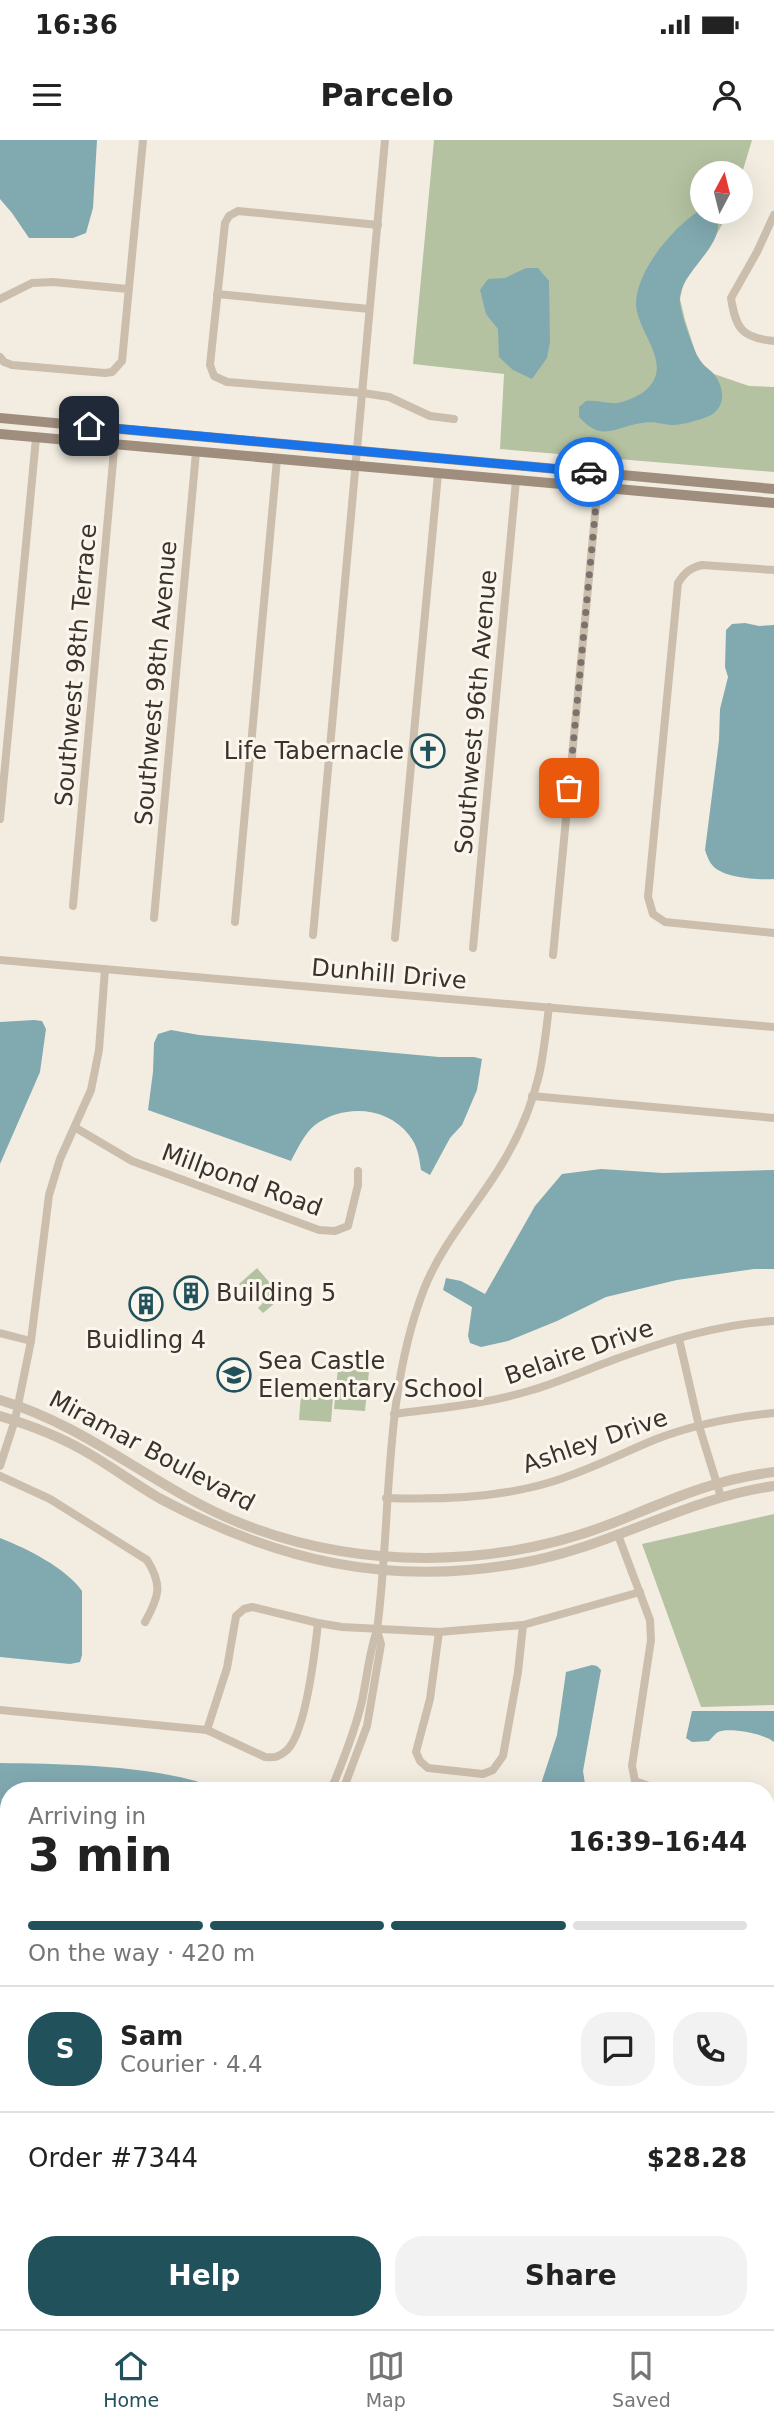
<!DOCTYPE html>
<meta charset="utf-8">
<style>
:root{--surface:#fff;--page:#f2f2f2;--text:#222;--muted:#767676;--line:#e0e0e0;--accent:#21515b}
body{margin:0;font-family:"DejaVu Sans",sans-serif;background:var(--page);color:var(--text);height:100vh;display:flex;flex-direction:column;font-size:26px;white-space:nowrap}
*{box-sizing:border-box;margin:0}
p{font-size:23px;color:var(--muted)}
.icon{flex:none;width:38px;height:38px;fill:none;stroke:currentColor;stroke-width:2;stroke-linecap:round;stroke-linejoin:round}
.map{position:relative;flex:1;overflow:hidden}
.drawer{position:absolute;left:0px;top:1642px;width:775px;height:548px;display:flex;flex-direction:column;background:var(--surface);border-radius:28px 28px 0 0;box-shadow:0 7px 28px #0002}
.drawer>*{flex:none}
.needle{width:46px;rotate:7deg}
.tools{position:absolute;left:690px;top:21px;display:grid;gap:14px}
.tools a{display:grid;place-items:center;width:63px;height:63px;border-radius:50%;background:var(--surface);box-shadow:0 7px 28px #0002;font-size:35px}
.pin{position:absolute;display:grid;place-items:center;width:60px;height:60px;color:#fff;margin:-30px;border-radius:14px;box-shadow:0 4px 10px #0006}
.courier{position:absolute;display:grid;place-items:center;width:70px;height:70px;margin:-35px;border:5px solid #1a73e8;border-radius:50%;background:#fff;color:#222;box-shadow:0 2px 9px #0007}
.head em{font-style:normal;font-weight:800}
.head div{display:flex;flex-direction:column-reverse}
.head{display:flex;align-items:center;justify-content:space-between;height:119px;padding:0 28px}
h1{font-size:46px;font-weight:800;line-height:52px}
.bar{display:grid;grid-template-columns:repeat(4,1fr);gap:10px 7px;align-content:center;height:84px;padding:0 28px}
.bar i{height:9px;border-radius:5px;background:var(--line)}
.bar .current{background:var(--accent)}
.bar p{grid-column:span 4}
.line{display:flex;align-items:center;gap:18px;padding:0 28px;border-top:2px solid var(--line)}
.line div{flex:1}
.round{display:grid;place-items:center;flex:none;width:74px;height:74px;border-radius:28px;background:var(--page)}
.primary-button{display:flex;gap:14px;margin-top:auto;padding:14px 28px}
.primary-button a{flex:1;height:80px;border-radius:28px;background:var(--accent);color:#fff;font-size:28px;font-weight:800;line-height:80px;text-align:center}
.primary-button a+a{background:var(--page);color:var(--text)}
.status{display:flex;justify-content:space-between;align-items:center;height:49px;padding:0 35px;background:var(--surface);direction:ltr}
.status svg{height:19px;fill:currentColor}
header{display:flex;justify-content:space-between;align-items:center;height:91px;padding:0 28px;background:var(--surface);font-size:32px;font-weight:800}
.dock{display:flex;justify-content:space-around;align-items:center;height:98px;border-top:2px solid var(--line);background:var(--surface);font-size:19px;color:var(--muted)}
.dock a{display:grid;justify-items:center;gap:4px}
.dock .current{color:var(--accent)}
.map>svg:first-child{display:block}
.green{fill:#b4c2a1}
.water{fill:#81a9b0}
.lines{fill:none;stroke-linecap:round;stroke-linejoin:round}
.minor{stroke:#ccbead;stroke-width:8}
.tertiary{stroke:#ccbead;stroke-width:10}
.secondary{stroke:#9f8e7e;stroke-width:10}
.primary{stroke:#7b6a5d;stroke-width:12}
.done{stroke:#7b736b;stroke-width:7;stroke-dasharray:0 12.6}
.route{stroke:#1a73e8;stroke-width:9}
.labels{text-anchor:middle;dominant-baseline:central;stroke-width:6;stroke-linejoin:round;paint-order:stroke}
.street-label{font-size:24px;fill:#3a322b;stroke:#faf6ee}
.poi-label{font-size:24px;fill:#3a322b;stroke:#faf6ee;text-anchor:start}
</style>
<div class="status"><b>16:36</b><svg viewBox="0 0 49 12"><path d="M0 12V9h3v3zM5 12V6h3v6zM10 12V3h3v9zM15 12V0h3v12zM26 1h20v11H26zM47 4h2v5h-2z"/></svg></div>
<header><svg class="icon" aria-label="menu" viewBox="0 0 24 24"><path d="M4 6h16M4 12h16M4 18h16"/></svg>Parcelo<svg class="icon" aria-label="person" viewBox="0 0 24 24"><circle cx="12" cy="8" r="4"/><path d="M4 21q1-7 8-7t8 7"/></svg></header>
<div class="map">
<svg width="774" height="2189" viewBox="0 0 774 2189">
<rect width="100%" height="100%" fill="#f3ede1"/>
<!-- green -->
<g class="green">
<polygon points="434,0 752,0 740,40 740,33 702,33 702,72 729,72 710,106 684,141 680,159 685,180 696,214 703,225 714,234 749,246 774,247 774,332 500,309 504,234 413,224"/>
<polygon points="257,1128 282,1157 263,1173 258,1168 263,1163 253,1151 248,1155 239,1144"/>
<polygon points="338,1228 369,1231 365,1271 334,1269"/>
<polygon points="302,1242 334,1244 331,1282 299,1280"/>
<polygon points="774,1374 774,1565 701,1567 642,1404"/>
</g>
<!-- water -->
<g class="water">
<polygon points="0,0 97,0 93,68 86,93 73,98 29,98 12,73 0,59"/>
<path d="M 702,69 L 702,72 L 715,72 C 730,103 685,126 680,156 C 678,168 692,205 698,217 C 702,224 706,227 712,232 C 727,248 726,272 704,278 C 695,281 682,285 673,285 C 656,284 656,280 636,284 C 610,290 600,300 579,277 L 579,267 L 586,261 C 597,260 608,264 618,263 C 628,261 641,255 647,249 C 674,223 637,193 636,164 C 636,130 675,85 702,69 Z"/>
<polygon points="526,128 538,128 549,141 550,202 547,218 532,239 513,230 499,217 498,189 486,174 480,150 488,139 505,138"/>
<path d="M 745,483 L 759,486 L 774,485 L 774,739 C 758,740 724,738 713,726 C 709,722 707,716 705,710 L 719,600 L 720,569 L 728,537 L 725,527 L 726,490 L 732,484 Z"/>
<polygon points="34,880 42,881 46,889 40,932 0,1024 0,882"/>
<path d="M 171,890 L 199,895 L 439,917 L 474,917 L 482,919 L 477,950 L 462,985 L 450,998 L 430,1035 L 421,1030 C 419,1017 418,1006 409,995 C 387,966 343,964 315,985 C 305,993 297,1009 291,1021 L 148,970 L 153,932 L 154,903 L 158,894 Z"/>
<polygon points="601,1029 663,1033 774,1030 774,1129 754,1129 677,1140 606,1157 557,1181 508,1201 481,1207 470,1203 468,1196 472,1167 443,1150 446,1138 461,1141 485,1154 535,1066 562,1034"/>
<path d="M 0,1398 C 26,1408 66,1428 82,1451 L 82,1515 L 80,1522 L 70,1524 L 0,1517 Z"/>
<polygon points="592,1525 597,1526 601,1530 583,1631 586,1650 539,1650 557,1595 566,1532"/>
<path d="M 692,1571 L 774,1571 L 774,1602 C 765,1594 729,1587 718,1592 C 715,1594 711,1599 709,1601 L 692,1602 L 686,1598 Z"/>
<path d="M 0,1623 C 63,1624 165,1625 221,1650 L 9,1650 L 9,1692 L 0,1682 Z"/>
<polygon points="774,1699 774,1777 767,1766 766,1702"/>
<path d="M 9,1779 C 9,1803 14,1899 0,1911 L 0,1802 Z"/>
<polygon points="774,1823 774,1961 767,1956 767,1900"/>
<polygon points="569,2180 628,2181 635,2185 634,2189 567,2189"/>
<polygon points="112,2181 112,2180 200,2181 198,2189 112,2189"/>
</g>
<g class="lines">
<!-- minor -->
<g class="minor">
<path d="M 774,75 L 757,112 L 731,158 C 736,189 742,198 774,201"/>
<polyline points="378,85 238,71 229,76 225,83 210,225 214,236 227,242 363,253 389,257 430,276 454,279"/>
<polyline points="217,154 369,169"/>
<polyline points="0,159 32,143 53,142 128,149"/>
<polyline points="0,217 4,222 12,225 105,233 112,232 122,221 143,0"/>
<path d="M 774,430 L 702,425 C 690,428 685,432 678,443 L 648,757 L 653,774 L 665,782 L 774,793"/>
<polyline points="0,679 36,298"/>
<polyline points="73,766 116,288"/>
<polyline points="154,778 196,312"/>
<polyline points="235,782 277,319"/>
<polyline points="313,795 385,0"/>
<polyline points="395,798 438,334"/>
<polyline points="473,808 516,340"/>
<polyline points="553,815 599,333"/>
<polyline points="0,820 774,887"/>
<polyline points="532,956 774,978"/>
<polyline points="76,988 132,1021 319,1090 335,1091 348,1086 358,1045 358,1031"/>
<polyline points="0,1193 31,1201"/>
<polyline points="679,1199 699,1286 721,1357"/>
<path d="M 394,1274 C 441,1268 487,1264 532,1250 C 559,1242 586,1230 613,1220 C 665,1201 719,1184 774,1181"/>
<polyline points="0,1326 15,1280 31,1201 49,1055 60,1019 91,950 99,910 105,829"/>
<path d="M 0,1336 L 50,1359 L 147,1420 C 163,1445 159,1457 145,1482"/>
<path d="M 386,1358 C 440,1360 499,1358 551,1342 C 587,1331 620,1314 654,1300 C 692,1285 734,1277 774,1273"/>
<polyline points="618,1395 650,1480 651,1500 632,1626 635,1641 652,1647 688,1650"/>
<polyline points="439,1492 430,1559 416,1612 420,1621 428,1628 483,1634 493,1630 503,1616 518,1532 523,1485"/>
<path d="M 0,1570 L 207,1590 L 265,1617 C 274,1618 279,1617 286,1611 C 306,1594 315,1511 318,1483"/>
<polyline points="207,1590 227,1528 236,1476 244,1469 252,1467 318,1483 342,1487 439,1492 523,1485 640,1452"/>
<path d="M 331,1650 C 343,1621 355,1591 362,1561 C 367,1537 369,1513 377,1490 C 392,1376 382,1258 424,1149 C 441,1106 472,1071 497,1032 C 515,1004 531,969 539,935 C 544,913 546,890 549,867"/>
<polyline points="343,1650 367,1586 381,1504 377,1490"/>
<polyline points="738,1650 746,1647"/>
<polyline points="0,1960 9,1961"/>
<polyline points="0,2101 9,2102"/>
<polyline points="766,2170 774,2171"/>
<polyline points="680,2180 681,2189"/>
<polyline points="0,2185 38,2180"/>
<polyline points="243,2189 244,2180"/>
<polyline points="519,2189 520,2180"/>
</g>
<!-- tertiary -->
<g class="tertiary">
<path d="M 0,1260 C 88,1286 156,1349 240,1383 C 358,1430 495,1429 613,1383 C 670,1360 712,1340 774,1332"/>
<path d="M 0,1276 C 30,1285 61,1297 88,1313 C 112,1327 135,1344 159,1358 C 277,1421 388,1447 521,1423 C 609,1408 686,1358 774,1346"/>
</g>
<!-- secondary -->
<g class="secondary">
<polyline points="0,278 774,349"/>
<polyline points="0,294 774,363"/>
</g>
<!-- primary -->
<g class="primary">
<polyline points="0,2026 9,2026"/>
<polyline points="0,2043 9,2044"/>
<polyline points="766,2095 774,2096"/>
<polyline points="766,2112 774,2112"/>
</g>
</g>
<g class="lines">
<!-- done -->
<polyline class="done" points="569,648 599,333 589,332"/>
<!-- route -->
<polyline class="route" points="89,286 589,332"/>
</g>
<!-- icons -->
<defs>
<symbol id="church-ring" viewBox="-11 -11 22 22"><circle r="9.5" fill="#faf6ee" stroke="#21515b" stroke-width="1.5"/><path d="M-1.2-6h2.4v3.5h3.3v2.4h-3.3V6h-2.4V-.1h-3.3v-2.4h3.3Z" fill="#21515b"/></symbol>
<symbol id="building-ring" viewBox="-11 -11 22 22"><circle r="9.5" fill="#faf6ee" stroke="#21515b" stroke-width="1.5"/><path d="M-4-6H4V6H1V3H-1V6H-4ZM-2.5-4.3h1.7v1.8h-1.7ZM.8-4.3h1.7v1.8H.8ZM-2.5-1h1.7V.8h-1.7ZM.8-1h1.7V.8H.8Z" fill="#21515b"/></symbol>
<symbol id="school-ring" viewBox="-11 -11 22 22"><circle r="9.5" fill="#faf6ee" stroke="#21515b" stroke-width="1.5"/><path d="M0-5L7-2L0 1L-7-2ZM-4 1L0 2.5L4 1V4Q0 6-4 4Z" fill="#21515b"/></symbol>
</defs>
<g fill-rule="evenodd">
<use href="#church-ring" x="409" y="592" width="38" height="38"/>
<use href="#building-ring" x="172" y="1134" width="38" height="38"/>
<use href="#building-ring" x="127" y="1145" width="38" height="38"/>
<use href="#school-ring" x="215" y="1216" width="38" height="38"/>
</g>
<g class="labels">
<!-- street labels -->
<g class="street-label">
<text transform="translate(76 525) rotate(-85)">Southwest 98th Terrace</text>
<text transform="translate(156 543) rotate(-85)">Southwest 98th Avenue</text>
<text transform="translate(476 572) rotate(-85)">Southwest 96th Avenue</text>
<text transform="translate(389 834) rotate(5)">Dunhill Drive</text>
<text transform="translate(242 1040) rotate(20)">Millpond Road</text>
<text transform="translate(579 1212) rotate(-19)">Belaire Drive</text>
<text transform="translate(595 1301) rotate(-19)">Ashley Drive</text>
<text transform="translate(152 1311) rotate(28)">Miramar Boulevard</text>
</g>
<!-- poi labels -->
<g class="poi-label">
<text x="404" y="611" text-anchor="end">Life Tabernacle</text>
<text x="216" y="1153">Building 5</text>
<text x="146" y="1200" text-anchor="middle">Buidling 4</text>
<text x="258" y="1221">Sea Castle<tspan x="258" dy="28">Elementary School</tspan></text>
</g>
</g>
</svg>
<div class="tools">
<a><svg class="needle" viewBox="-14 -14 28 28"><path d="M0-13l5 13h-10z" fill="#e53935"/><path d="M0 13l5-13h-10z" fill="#767676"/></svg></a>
</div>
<div class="pin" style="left:569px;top:648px;background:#ea580c"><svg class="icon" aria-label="bag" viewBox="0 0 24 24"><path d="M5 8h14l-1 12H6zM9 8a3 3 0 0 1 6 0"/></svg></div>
<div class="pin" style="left:89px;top:286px;background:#1f2937"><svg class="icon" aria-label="home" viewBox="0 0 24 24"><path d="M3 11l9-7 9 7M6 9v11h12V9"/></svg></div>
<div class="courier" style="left:589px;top:332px"><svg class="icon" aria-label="car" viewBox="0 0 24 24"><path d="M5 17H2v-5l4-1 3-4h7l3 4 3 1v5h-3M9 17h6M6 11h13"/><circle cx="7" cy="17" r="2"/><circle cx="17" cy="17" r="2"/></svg></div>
<section class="drawer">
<div class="head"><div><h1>3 min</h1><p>Arriving in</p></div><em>16:39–16:44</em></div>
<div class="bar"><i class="current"></i><i class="current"></i><i class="current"></i><i></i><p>On the way · 420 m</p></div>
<div class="line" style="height:126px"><b class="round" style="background:var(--accent);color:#fff">S</b><div><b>Sam</b><p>Courier · 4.4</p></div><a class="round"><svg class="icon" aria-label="chat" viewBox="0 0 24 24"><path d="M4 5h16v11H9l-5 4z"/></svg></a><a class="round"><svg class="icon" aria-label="phone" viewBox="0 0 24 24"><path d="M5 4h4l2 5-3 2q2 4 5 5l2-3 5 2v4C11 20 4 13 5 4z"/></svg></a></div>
<div class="line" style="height:91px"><div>Order #7344</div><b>$28.28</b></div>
<div class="primary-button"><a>Help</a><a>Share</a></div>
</section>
</div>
<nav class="dock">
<a class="current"><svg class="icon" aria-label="home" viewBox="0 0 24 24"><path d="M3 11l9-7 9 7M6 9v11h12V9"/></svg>Home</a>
<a><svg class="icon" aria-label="map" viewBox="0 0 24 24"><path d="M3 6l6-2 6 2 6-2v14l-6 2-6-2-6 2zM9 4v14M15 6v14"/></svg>Map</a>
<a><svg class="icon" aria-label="saved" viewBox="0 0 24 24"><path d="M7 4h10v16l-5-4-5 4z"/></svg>Saved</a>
</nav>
